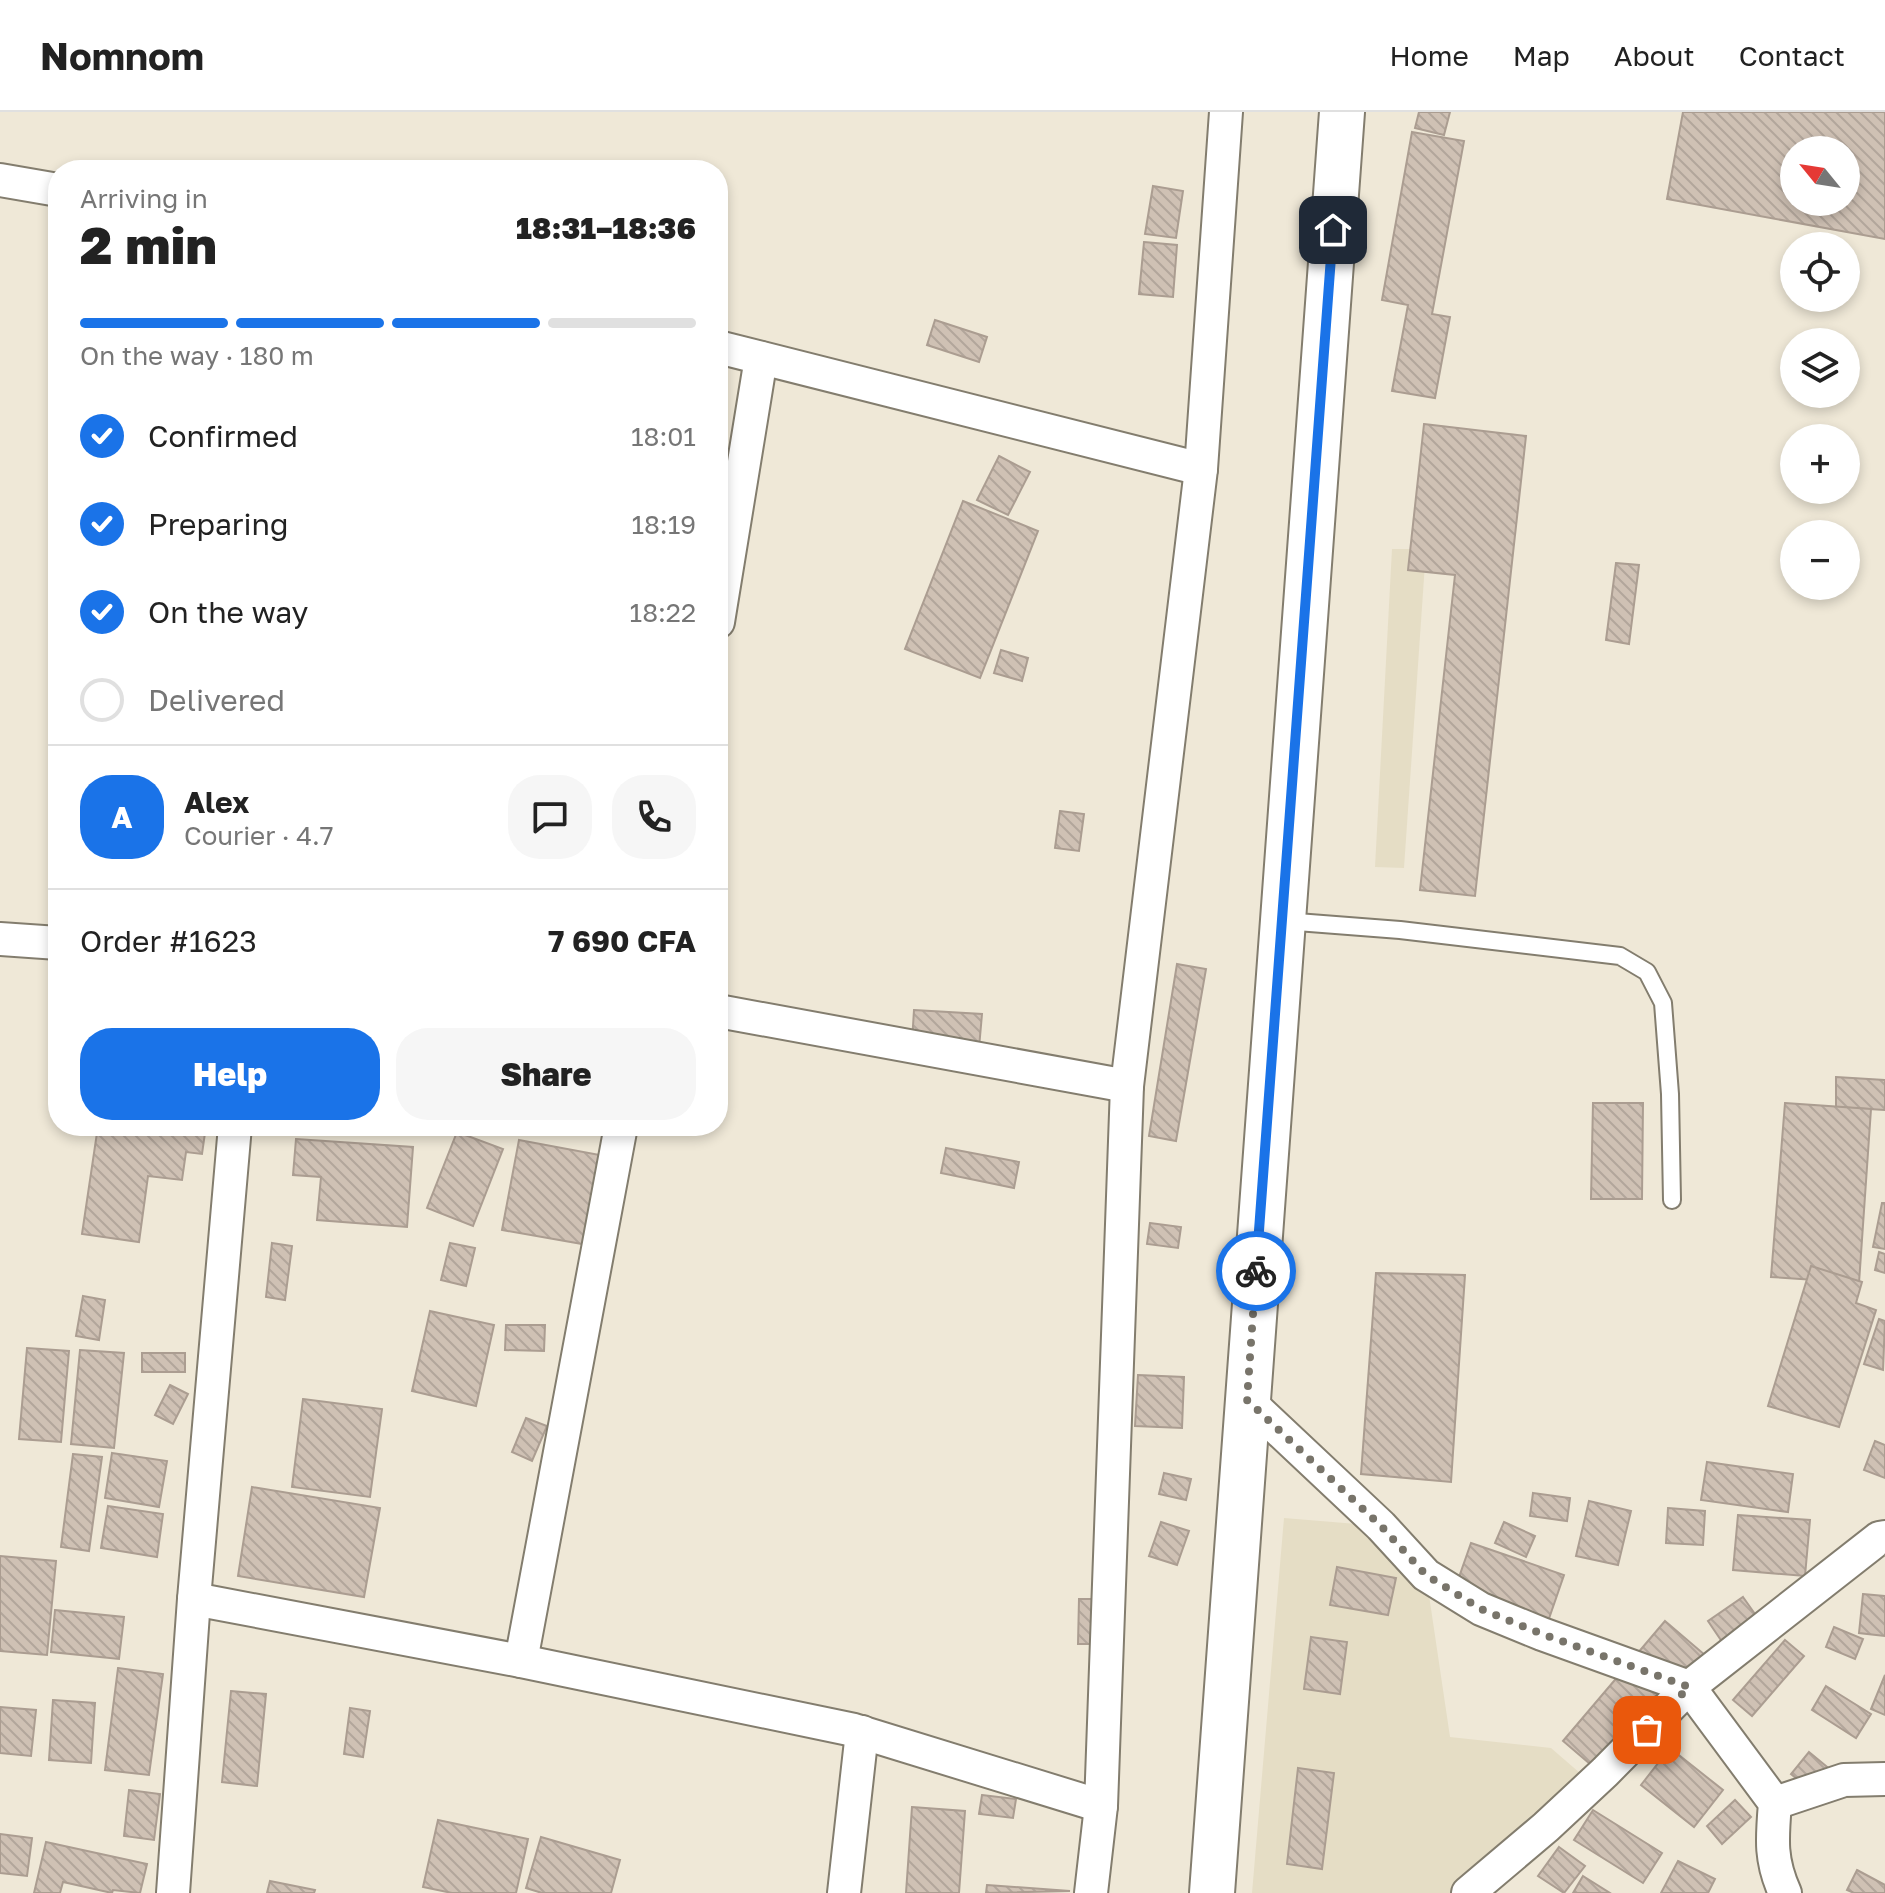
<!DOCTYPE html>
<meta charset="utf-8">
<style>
:root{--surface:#fff;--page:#f6f6f6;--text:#222;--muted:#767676;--line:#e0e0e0;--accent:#1a73e8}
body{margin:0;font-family:"Golos Text",sans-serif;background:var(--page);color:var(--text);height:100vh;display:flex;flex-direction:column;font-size:30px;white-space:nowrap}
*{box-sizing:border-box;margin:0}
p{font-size:26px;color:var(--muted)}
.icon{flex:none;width:44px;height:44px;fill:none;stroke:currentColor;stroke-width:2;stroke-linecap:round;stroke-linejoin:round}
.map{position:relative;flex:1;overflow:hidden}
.side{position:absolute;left:48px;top:48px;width:680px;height:976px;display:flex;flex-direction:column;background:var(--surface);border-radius:32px;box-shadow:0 4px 12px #0003}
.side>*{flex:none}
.needle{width:52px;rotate:300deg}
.tools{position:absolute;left:1780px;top:24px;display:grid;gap:16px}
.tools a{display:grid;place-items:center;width:80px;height:80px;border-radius:50%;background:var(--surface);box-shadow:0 4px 12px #0003;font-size:40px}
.pin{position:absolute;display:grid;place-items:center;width:68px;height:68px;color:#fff;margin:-34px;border-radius:16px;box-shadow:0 4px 12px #0006}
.courier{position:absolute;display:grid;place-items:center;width:80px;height:80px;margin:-40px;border:6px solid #1a73e8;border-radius:50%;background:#fff;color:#222;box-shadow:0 2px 10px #0007}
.summary em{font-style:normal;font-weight:800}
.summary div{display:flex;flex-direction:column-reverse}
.summary{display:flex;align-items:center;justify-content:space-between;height:136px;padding:0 32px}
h1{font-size:52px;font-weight:800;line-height:60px}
.bar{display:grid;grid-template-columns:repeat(4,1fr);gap:12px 8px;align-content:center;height:96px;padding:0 32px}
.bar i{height:10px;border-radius:6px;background:var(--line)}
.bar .on{background:var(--accent)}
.bar p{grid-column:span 4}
.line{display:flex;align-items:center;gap:20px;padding:0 32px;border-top:2px solid var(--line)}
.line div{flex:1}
.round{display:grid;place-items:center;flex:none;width:84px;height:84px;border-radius:32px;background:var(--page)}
ol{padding:0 32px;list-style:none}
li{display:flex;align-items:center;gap:24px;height:88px}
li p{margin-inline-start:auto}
li .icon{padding:8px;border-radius:50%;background:var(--accent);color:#fff;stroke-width:4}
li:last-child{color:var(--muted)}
li i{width:44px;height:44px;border:4px solid var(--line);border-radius:50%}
.button{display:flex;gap:16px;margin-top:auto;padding:16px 32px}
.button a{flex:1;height:92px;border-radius:32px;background:var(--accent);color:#fff;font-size:32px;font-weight:800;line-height:92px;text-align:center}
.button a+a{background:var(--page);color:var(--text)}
header{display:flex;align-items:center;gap:48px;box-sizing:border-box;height:112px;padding:0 40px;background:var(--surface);border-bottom:2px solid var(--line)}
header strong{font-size:38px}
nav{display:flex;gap:44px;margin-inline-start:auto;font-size:28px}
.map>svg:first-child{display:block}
.built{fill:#e5ddc5}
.building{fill:url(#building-back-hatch);stroke:#ab9d91;stroke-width:2;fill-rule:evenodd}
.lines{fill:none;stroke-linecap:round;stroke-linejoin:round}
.lane-casing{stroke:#837d6e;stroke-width:20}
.street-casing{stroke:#837d6e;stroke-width:36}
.highway-casing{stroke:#837d6e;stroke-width:48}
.lane{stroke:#fff;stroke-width:16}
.street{stroke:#fff;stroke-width:32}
.highway{stroke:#fff;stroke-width:44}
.done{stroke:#78746a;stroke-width:8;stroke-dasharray:0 14.4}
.route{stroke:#1a73e8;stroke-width:10}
</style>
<header>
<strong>Nomnom</strong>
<nav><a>Home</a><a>Map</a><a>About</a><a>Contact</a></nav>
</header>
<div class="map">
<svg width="1885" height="1781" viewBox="0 0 1885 1781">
<defs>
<pattern id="building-back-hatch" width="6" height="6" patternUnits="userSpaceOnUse" patternTransform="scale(2)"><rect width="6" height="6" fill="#cfc1b4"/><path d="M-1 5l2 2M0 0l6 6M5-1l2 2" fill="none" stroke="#b2a69b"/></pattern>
</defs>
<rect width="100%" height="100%" fill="#efe8d7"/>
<!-- built -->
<g class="built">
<polygon points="1392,437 1426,437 1404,756 1375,755"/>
<polygon points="1284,1406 1381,1414 1426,1463 1450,1625 1551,1636 1588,1668 1490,1781 1252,1781"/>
</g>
<!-- building -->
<g class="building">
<polygon points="1419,0 1450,0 1444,23 1415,16"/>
<path d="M 1683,0 L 1885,0 L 1885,127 L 1667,87 ZM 1794,38 L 1846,38 L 1846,90 L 1794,90 Z"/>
<polygon points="1412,20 1464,29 1432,202 1450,205 1435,286 1392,279 1408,193 1382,188"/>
<polygon points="1153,74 1183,79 1176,126 1145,122"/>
<polygon points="1144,130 1177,133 1173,185 1139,182"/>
<polygon points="935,208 987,225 979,250 927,233"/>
<polygon points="1424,312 1526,324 1475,784 1420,778 1455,463 1408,458"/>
<polygon points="999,344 1030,360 1008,403 977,388"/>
<polygon points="963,389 1038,419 980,566 905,537"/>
<polygon points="1616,451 1639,453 1629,532 1606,528"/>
<polygon points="1001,538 1028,546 1022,569 994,561"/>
<polygon points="1060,699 1084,702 1079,739 1055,736"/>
<polygon points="1177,852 1206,857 1176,1029 1149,1024"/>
<polygon points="914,898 982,902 979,936 912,930"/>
<polygon points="1836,965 1885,968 1885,998 1836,995"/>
<polygon points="1593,991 1643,991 1642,1087 1591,1087"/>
<polygon points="1785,991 1871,997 1859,1171 1771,1165"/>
<polygon points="98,1014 206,1014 202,1042 186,1040 182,1068 148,1064 139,1130 82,1122"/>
<polygon points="457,1020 503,1037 473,1114 427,1096"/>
<polygon points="296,1027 413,1035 407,1115 317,1108 321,1065 293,1063"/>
<polygon points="519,1028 605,1044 588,1133 502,1118"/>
<polygon points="946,1036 1019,1050 1014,1076 941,1061"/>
<polygon points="1882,1091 1885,1091 1885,1137 1873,1135"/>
<polygon points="1150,1111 1181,1115 1178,1136 1147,1132"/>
<polygon points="272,1131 292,1134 285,1188 266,1185"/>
<polygon points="450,1131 475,1136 466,1174 441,1168"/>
<polygon points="1879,1140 1885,1142 1885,1161 1875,1158"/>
<polygon points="1811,1154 1862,1170 1856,1191 1876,1198 1839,1315 1768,1294"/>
<polygon points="1376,1161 1465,1163 1451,1370 1361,1362"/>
<polygon points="83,1184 105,1188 99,1228 76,1224"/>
<polygon points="430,1199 494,1213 476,1294 412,1279"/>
<polygon points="1879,1207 1885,1209 1883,1258 1864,1252"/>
<polygon points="506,1213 545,1213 544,1239 505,1238"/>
<polygon points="27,1236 69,1239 61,1330 19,1327"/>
<polygon points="80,1238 124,1241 114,1336 71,1332"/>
<rect x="142" y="1241" width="43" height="19"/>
<polygon points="1138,1263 1184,1265 1182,1316 1135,1314"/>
<polygon points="170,1273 188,1282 173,1312 155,1303"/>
<polygon points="303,1287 382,1297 370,1385 292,1375"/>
<polygon points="526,1306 547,1314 532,1349 512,1340"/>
<polygon points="1875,1329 1885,1333 1885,1366 1864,1358"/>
<polygon points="112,1341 167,1349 159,1395 105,1386"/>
<polygon points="73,1342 102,1345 89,1439 61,1435"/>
<polygon points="1707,1350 1793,1362 1788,1400 1701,1388"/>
<polygon points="1164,1361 1191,1367 1186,1388 1159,1382"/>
<polygon points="252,1375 380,1396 364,1485 238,1464"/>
<polygon points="1533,1381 1570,1386 1567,1409 1530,1404"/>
<polygon points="1589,1389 1631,1399 1618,1453 1576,1444"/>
<polygon points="108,1394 163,1402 157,1445 101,1436"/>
<polygon points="1668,1396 1705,1399 1703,1433 1666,1431"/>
<polygon points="1738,1403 1810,1408 1805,1464 1733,1458"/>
<polygon points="1161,1410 1189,1419 1177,1453 1149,1444"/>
<polygon points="1504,1410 1535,1424 1526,1445 1495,1431"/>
<polygon points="1471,1431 1564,1463 1544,1521 1451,1488"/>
<polygon points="0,1444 56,1449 47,1543 0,1539"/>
<polygon points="1337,1455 1396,1466 1388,1503 1330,1493"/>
<polygon points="1863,1482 1885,1484 1885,1524 1859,1521"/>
<polygon points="1743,1485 1762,1512 1727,1537 1708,1509"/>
<polygon points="1079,1487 1103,1487 1103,1532 1078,1532"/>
<polygon points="55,1498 124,1505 119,1547 51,1540"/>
<polygon points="1665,1509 1705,1543 1603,1663 1563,1629"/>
<polygon points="1834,1515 1863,1527 1855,1547 1826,1535"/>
<polygon points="1311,1525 1347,1530 1340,1582 1304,1577"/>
<polygon points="1785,1528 1804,1544 1752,1604 1733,1588"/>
<polygon points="118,1556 163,1562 149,1663 105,1658"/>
<polygon points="1885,1563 1885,1603 1871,1597"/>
<polygon points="1826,1574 1871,1602 1856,1626 1812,1598"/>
<polygon points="231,1579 266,1582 257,1674 222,1670"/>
<polygon points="53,1588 95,1591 91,1651 49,1648"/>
<polygon points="0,1595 36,1598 31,1644 0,1641"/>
<polygon points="350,1596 370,1599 363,1645 344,1642"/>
<polygon points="1670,1636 1723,1678 1694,1715 1641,1673"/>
<polygon points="1809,1640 1838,1664 1820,1686 1791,1662"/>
<polygon points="1298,1656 1334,1661 1322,1757 1287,1752"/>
<polygon points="129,1678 160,1682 154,1728 124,1724"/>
<polygon points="982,1683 1016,1687 1013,1706 979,1702"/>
<polygon points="1735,1688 1751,1705 1722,1732 1707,1714"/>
<polygon points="912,1695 965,1699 959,1781 906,1781"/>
<polygon points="1593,1698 1662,1741 1643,1771 1574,1728"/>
<polygon points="438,1708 528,1727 516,1781 452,1781 423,1775"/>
<polygon points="0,1722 32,1726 27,1764 0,1761"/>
<polygon points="541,1725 620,1748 611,1781 542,1781 526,1776"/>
<polygon points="46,1730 147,1752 140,1781 113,1778 112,1781 63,1770 60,1781 34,1781"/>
<polygon points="1559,1735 1585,1754 1564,1781 1538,1764"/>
<polygon points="1678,1749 1715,1767 1708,1781 1661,1781"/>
<polygon points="1857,1758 1885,1773 1885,1781 1854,1781 1847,1778"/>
<polygon points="1583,1764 1610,1781 1573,1781"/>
<polygon points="270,1769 315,1778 314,1781 267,1781"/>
<polygon points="987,1773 1070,1779 986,1781"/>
</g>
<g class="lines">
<defs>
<polyline id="lane" points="1284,809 1400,818 1620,844 1647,860 1663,891 1670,982 1672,1088"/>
<g id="street">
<polyline points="0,68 58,78"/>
<polyline points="718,235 1201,357"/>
<polyline points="718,510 761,246"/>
<polyline points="0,827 58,831"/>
<polyline points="718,899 1127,974"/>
<path d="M 1247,1288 L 1381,1414 L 1426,1463 L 1481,1497 L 1542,1522 L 1689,1575 L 1775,1691 C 1772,1727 1770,1748 1785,1781"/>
<polyline points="194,1487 521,1549 854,1618 1101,1694"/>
<polyline points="521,1549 621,1014"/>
<polyline points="1775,1691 1844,1668 1885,1667"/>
<polyline points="173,1781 194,1487 235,1014"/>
<polyline points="844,1781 862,1620"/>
<polyline points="1091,1781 1101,1694 1127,974 1201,357 1226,0"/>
<polyline points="1468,1781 1546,1715 1605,1660 1689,1575 1879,1426 1885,1425"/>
</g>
<polyline id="highway" points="1212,1781 1342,0"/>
</defs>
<!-- lane casing -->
<use href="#lane" class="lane-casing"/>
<!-- street casing -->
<use href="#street" class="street-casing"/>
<!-- highway casing -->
<use href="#highway" class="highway-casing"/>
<!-- lane -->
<use href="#lane" class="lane"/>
<!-- street -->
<use href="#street" class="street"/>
<!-- highway -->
<use href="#highway" class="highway"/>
</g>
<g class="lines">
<!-- done -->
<polyline class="done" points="1256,1159 1247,1288 1381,1414 1426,1463 1481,1497 1542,1522 1689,1575 1647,1618"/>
<!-- route -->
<polyline class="route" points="1256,1159 1333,118"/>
</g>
</svg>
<div class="tools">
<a><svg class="needle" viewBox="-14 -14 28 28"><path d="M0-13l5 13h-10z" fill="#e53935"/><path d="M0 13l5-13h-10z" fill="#767676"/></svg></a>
<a><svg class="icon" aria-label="locate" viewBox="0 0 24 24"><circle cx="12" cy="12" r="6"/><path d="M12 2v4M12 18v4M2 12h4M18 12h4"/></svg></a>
<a><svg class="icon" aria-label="layers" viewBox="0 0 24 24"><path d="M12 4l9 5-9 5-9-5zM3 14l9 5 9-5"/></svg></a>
<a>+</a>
<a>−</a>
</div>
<div class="pin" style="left:1647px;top:1618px;background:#ea580c"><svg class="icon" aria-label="bag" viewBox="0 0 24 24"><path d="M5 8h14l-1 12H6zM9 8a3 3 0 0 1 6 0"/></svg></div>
<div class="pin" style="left:1333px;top:118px;background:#1f2937"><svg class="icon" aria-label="home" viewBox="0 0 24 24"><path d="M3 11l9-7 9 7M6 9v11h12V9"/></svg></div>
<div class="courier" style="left:1256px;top:1159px"><svg class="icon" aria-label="bike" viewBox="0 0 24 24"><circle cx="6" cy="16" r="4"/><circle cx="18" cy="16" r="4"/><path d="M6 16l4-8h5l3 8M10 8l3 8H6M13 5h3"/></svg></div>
<section class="side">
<div class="summary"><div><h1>2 min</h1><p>Arriving in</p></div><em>18:31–18:36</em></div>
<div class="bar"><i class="on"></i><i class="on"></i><i class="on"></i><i></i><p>On the way · 180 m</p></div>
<ol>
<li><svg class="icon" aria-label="check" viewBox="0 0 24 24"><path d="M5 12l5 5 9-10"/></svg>Confirmed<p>18:01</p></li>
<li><svg class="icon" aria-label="check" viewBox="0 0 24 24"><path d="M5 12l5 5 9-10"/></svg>Preparing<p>18:19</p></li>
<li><svg class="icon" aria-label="check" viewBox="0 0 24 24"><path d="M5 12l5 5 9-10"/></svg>On the way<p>18:22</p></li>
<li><i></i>Delivered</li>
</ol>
<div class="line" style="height:144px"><b class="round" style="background:var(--accent);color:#fff">A</b><div><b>Alex</b><p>Courier · 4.7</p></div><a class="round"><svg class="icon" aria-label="chat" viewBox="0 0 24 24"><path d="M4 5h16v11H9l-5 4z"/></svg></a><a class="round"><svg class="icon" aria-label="phone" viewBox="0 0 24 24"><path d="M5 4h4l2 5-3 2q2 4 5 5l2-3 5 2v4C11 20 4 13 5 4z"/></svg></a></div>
<div class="line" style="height:104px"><div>Order #1623</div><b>7 690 CFA</b></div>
<div class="button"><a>Help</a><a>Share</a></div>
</section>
</div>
